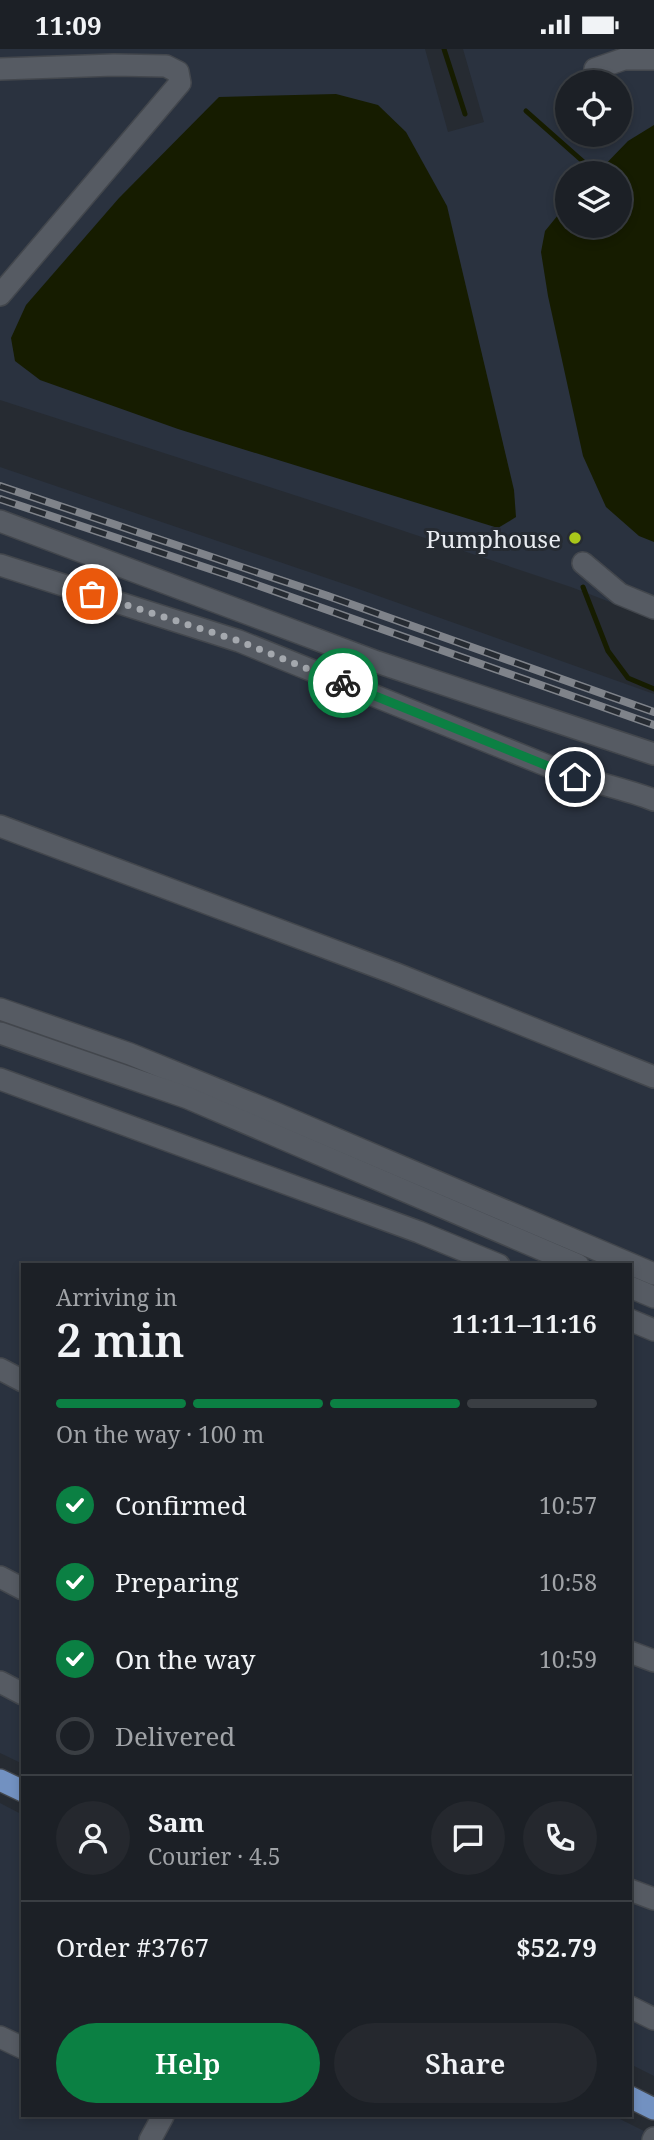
<!DOCTYPE html>
<meta charset="utf-8">
<style>
:root{--surface:#1c2026;--page:#25282e;--text:#f1f3f6;--muted:#a0a3a7;--line:#3a3e43;--accent:#0b8043}
body{margin:0;font-family:"Noto Serif",serif;background:var(--page);color:var(--text);height:100vh;display:flex;flex-direction:column;font-size:26px;white-space:nowrap}
*{box-sizing:border-box;margin:0}
p{font-size:23px;color:var(--muted)}
.icon{flex:none;width:38px;height:38px;fill:none;stroke:currentColor;stroke-width:2;stroke-linecap:round;stroke-linejoin:round}
.map{position:relative;flex:1;overflow:hidden}
.side{position:absolute;left:21px;top:1214px;width:611px;height:854px;display:flex;flex-direction:column;background:var(--surface);border-radius:0px;box-shadow:0 4px 10px #0003,0 0 0 2px var(--line)}
.side>*{flex:none}
.buttons{position:absolute;left:555px;top:21px;display:grid;gap:14px}
.buttons a{display:grid;place-items:center;width:77px;height:77px;border-radius:50%;background:var(--surface);box-shadow:0 4px 10px #0003,0 0 0 2px var(--line);font-size:35px}
.pin{position:absolute;display:grid;place-items:center;width:60px;height:60px;color:#fff;margin:-30px;border:4px solid #fff;border-radius:50%;box-shadow:0 2px 7px #0007}
.courier{position:absolute;display:grid;place-items:center;width:70px;height:70px;margin:-35px;border:5px solid #0b8043;border-radius:50%;background:#fff;color:#222;box-shadow:0 2px 9px #0007}
.summary em{font-style:normal;font-weight:600}
.summary div{display:flex;flex-direction:column-reverse}
.summary{display:flex;align-items:center;justify-content:space-between;height:119px;padding:0 35px}
h1{font-size:46px;font-weight:600;line-height:52px}
.bar{display:grid;grid-template-columns:repeat(4,1fr);gap:10px 7px;align-content:center;height:84px;padding:0 35px}
.bar i{height:9px;border-radius:5px;background:var(--line)}
.bar .active{background:var(--accent)}
.bar p{grid-column:span 4}
.line{display:flex;align-items:center;gap:18px;padding:0 35px;border-top:2px solid var(--line)}
.line div{flex:1}
.round{display:grid;place-items:center;flex:none;width:74px;height:74px;border-radius:37px;background:var(--page)}
ol{padding:0 35px;list-style:none}
li{display:flex;align-items:center;gap:21px;height:77px}
li p{margin-inline-start:auto}
li .icon{padding:7px;border-radius:50%;background:var(--accent);color:#fff;stroke-width:4}
li:last-child{color:var(--muted)}
li i{width:38px;height:38px;border:4px solid var(--line);border-radius:50%}
.button{display:flex;gap:14px;margin-top:auto;padding:14px 35px}
.button a{flex:1;height:80px;border-radius:42px;background:var(--accent);color:#fff;font-size:28px;font-weight:600;line-height:80px;text-align:center}
.button a+a{background:var(--page);color:var(--text)}
.status{display:flex;justify-content:space-between;align-items:center;height:49px;padding:0 35px;background:var(--surface);direction:ltr}
.status svg{height:19px;fill:currentColor}
.map>svg:first-child{display:block}
.built{fill:#2a323f;fill-rule:evenodd}
.water{fill:#161c00}
.lines{fill:none;stroke-linecap:round;stroke-linejoin:round}
.stream{stroke:#161c00;stroke-width:5}
.minor-casing{stroke:#43474d;stroke-width:24}
.major-casing{stroke:#43474d;stroke-width:24}
.minor{stroke:#565b63;stroke-width:21}
.major{stroke:#7291c1;stroke-width:21}
.rail-casing{stroke:#7f838a;stroke-width:8}
.rail{stroke:#262b32;stroke-width:5;stroke-dasharray:16;stroke-linecap:butt}
.done{stroke:#a4a8ae;stroke-width:7;stroke-dasharray:0 12.6}
.route{stroke:#0b8043;stroke-width:9}
.poi-dot{fill:#a9c71a;stroke:#262b32;stroke-width:2.5}
.labels{text-anchor:middle;dominant-baseline:central;stroke-width:6;stroke-linejoin:round;paint-order:stroke}
.poi-label{font-size:24px;fill:#e8ebf0;stroke:#262b32;text-anchor:end}
</style>
<div class="status"><b>11:09</b><svg viewBox="0 0 49 12"><path d="M0 12V9h3v3zM5 12V6h3v6zM10 12V3h3v9zM15 12V0h3v12zM26 1h20v11H26zM47 4h2v5h-2z"/></svg></div>
<div class="map">
<svg width="654" height="2091" viewBox="0 0 654 2091">
<rect width="100%" height="100%" fill="#262b32"/>
<!-- built -->
<g class="built">
<path d="M 0,0 L 425,0 L 448,83 L 484,73 L 463,0 L 654,0 L 654,570 L 571,538 L 362,468 L 0,351 ZM 567,33 L 620,33 L 620,86 L 567,86 ZM 567,124 L 620,124 L 620,177 L 567,177 Z"/>
<polygon points="0,418 356,539 654,645 654,2027 630,2015 630,1216 23,1216 23,1715 0,1704"/>
<polygon points="0,1754 23,1766 23,2067 614,2067 654,2087 654,2091 0,2091"/>
</g>
<!-- water -->
<g class="water">
<polygon points="336,45 378,56 406,83 447,157 514,441 516,468 498,479 178,380 40,331 15,312 11,289 26,256 119,149 219,48"/>
<polygon points="654,76 654,493 639,487 606,458 583,407 548,247 541,203 545,182 567,155 567,177 620,177 620,124 597,124 628,92"/>
</g>
<g class="lines">
<!-- stream -->
<g class="stream">
<polyline points="444,0 465,65"/>
<polyline points="526,62 596,124"/>
<polyline points="583,538 608,602 628,629 654,640"/>
</g>
<defs>
<g id="minor">
<polyline points="0,20 114,16 166,17 178,23 180,34 0,246"/>
<polyline points="595,20 624,10 654,10"/>
<polyline points="0,472 377,613 654,705"/>
<polyline points="583,514 620,545 654,559"/>
<path d="M 0,516 L 239,592 L 558,721 C 589,733 623,739 654,751"/>
<polyline points="0,777 394,924 654,1028"/>
<polyline points="0,960 130,1005 275,1064 654,1225"/>
<polyline points="0,984 188,1049 578,1216"/>
<polyline points="0,1030 419,1183 499,1216"/>
<polyline points="630,1238 654,1248"/>
<polyline points="630,1271 654,1281"/>
<polyline points="0,1320 23,1332"/>
<polyline points="0,1528 23,1540"/>
<polyline points="630,1603 654,1612"/>
<polyline points="0,1633 23,1645"/>
<polyline points="630,1841 654,1850"/>
<polyline points="630,1958 654,1970"/>
<polyline points="0,1988 23,1999"/>
<polyline points="150,2091 163,2067"/>
<polyline points="653,2091 654,2089"/>
</g>
<g id="major">
<polyline points="0,1731 23,1742"/>
<polyline points="630,2048 654,2060"/>
</g>
</defs>
<!-- minor casing -->
<use href="#minor" class="minor-casing"/>
<!-- major casing -->
<use href="#major" class="major-casing"/>
<!-- minor -->
<use href="#minor" class="minor"/>
<!-- major -->
<use href="#major" class="major"/>
<defs>
<g id="rail">
<polyline points="0,437 328,547 654,663"/>
<polyline points="0,450 237,529 654,676"/>
</g>
</defs>
<!-- rail casing -->
<use href="#rail" class="rail-casing"/>
<!-- rail -->
<use href="#rail" class="rail"/>
</g>
<g class="lines">
<!-- done -->
<polyline class="done" points="92,545 239,592 343,634"/>
<!-- route -->
<polyline class="route" points="343,634 575,728"/>
</g>
<!-- markers -->
<circle class="poi-dot" cx="575" cy="489" r="7"/>
<g class="labels">
<!-- poi labels -->
<g class="poi-label">
<text x="561" y="489">Pumphouse</text>
</g>
</g>
</svg>
<div class="buttons">
<a><svg class="icon" aria-label="locate" viewBox="0 0 24 24"><circle cx="12" cy="12" r="6"/><path d="M12 2v4M12 18v4M2 12h4M18 12h4"/></svg></a>
<a><svg class="icon" aria-label="layers" viewBox="0 0 24 24"><path d="M12 4l9 5-9 5-9-5zM3 14l9 5 9-5"/></svg></a>
</div>
<div class="pin" style="left:92px;top:545px;background:#ea580c"><svg class="icon" aria-label="bag" viewBox="0 0 24 24"><path d="M5 8h14l-1 12H6zM9 8a3 3 0 0 1 6 0"/></svg></div>
<div class="pin" style="left:575px;top:728px;background:#1f2937"><svg class="icon" aria-label="home" viewBox="0 0 24 24"><path d="M3 11l9-7 9 7M6 9v11h12V9"/></svg></div>
<div class="courier" style="left:343px;top:634px"><svg class="icon" aria-label="bike" viewBox="0 0 24 24"><circle cx="6" cy="16" r="4"/><circle cx="18" cy="16" r="4"/><path d="M6 16l4-8h5l3 8M10 8l3 8H6M13 5h3"/></svg></div>
<section class="side">
<div class="summary"><div><h1>2 min</h1><p>Arriving in</p></div><em>11:11–11:16</em></div>
<div class="bar"><i class="active"></i><i class="active"></i><i class="active"></i><i></i><p>On the way · 100 m</p></div>
<ol>
<li><svg class="icon" aria-label="check" viewBox="0 0 24 24"><path d="M5 12l5 5 9-10"/></svg>Confirmed<p>10:57</p></li>
<li><svg class="icon" aria-label="check" viewBox="0 0 24 24"><path d="M5 12l5 5 9-10"/></svg>Preparing<p>10:58</p></li>
<li><svg class="icon" aria-label="check" viewBox="0 0 24 24"><path d="M5 12l5 5 9-10"/></svg>On the way<p>10:59</p></li>
<li><i></i>Delivered</li>
</ol>
<div class="line" style="height:126px"><a class="round"><svg class="icon" aria-label="person" viewBox="0 0 24 24"><circle cx="12" cy="8" r="4"/><path d="M4 21q1-7 8-7t8 7"/></svg></a><div><b>Sam</b><p>Courier · 4.5</p></div><a class="round"><svg class="icon" aria-label="chat" viewBox="0 0 24 24"><path d="M4 5h16v11H9l-5 4z"/></svg></a><a class="round"><svg class="icon" aria-label="phone" viewBox="0 0 24 24"><path d="M5 4h4l2 5-3 2q2 4 5 5l2-3 5 2v4C11 20 4 13 5 4z"/></svg></a></div>
<div class="line" style="height:91px"><div>Order #3767</div><b>$52.79</b></div>
<div class="button"><a>Help</a><a>Share</a></div>
</section>
</div>
